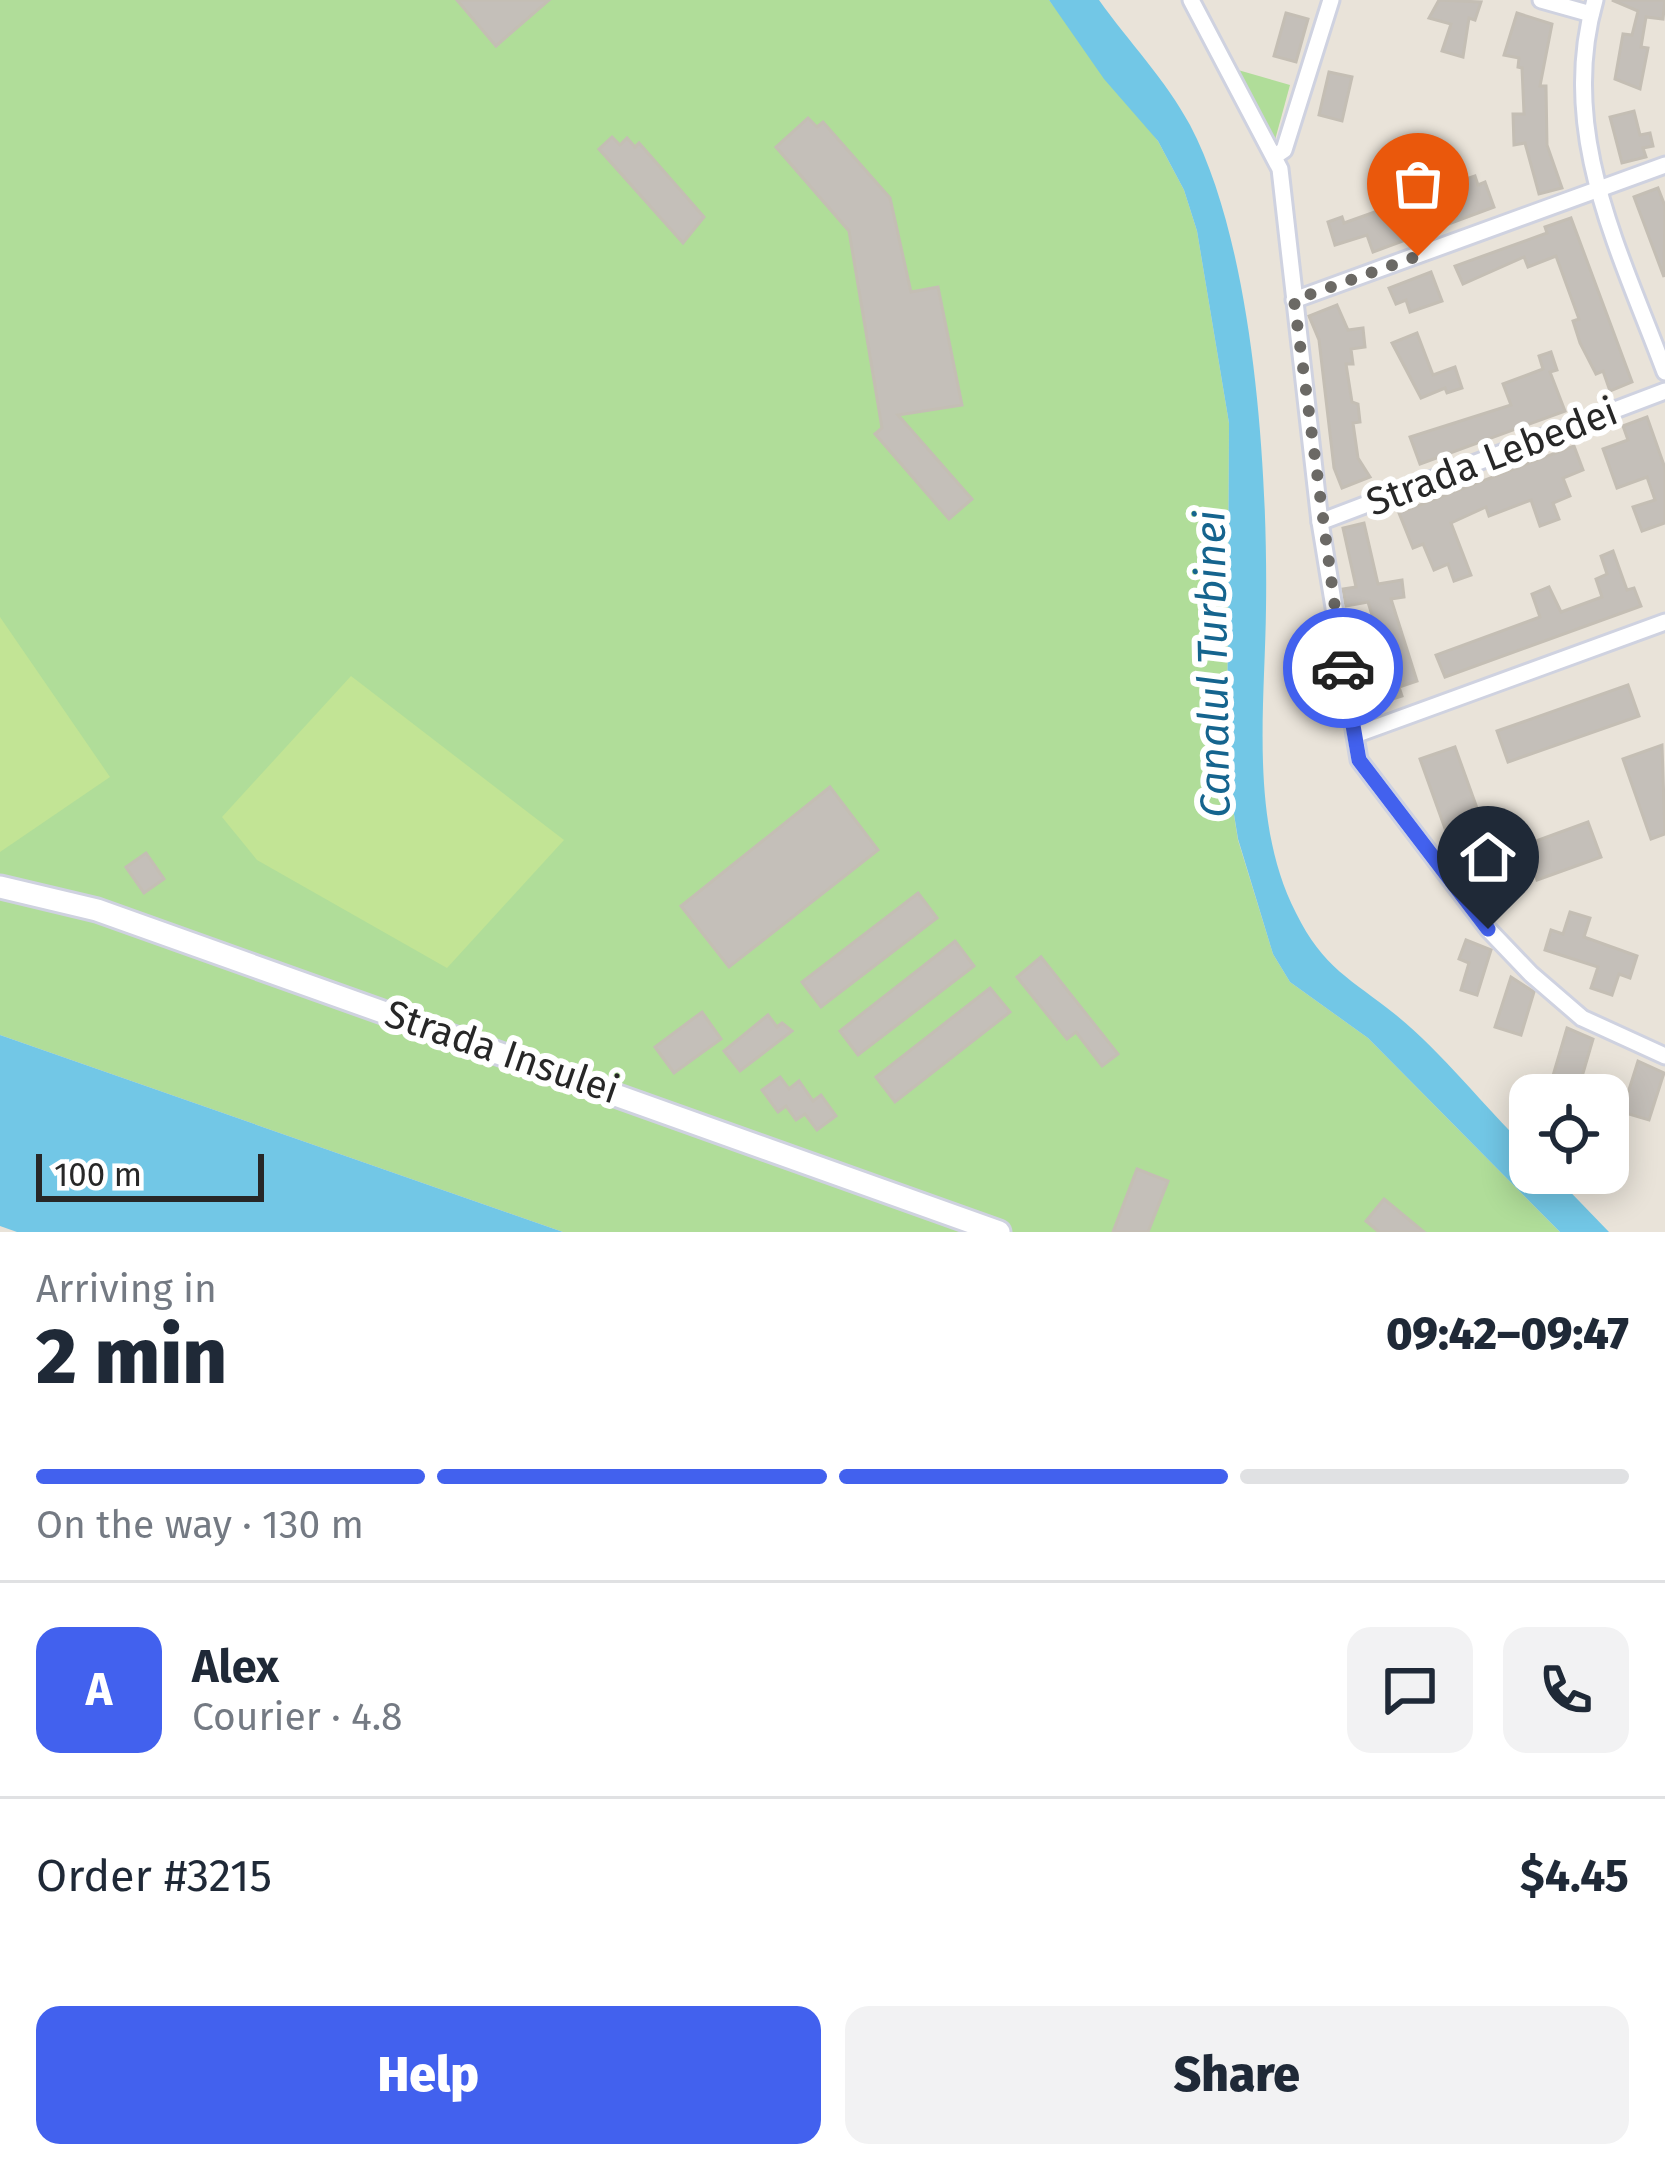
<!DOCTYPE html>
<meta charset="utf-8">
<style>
:root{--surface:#fff;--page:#f2f2f3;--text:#1f2937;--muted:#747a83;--line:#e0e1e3;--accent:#4261ee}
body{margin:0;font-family:"Fira Sans",sans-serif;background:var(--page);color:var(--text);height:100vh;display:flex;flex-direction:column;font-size:45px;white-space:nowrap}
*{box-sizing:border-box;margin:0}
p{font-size:39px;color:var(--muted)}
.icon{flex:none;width:66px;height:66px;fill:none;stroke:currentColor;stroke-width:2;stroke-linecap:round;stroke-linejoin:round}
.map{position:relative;height:1232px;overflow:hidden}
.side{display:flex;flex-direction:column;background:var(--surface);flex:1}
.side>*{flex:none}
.buttons{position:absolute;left:1509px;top:1074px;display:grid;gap:24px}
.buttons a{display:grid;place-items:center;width:120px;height:120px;border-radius:24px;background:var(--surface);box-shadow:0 6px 30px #0003;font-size:60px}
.scale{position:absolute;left:36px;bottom:30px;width:228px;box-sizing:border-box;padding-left:12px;border:6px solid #272727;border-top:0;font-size:33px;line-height:42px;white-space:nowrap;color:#272727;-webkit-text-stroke:9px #fff;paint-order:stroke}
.pin{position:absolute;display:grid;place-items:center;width:102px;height:102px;color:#fff;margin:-123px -51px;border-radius:50% 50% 50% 0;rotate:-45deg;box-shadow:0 0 12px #0007}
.pin .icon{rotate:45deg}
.courier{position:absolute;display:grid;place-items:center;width:120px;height:120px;margin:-60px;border:9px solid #4261ee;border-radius:50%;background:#fff;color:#222;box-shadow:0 3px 15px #0007}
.head em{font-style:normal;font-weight:800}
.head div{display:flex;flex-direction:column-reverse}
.head{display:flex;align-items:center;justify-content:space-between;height:204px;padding:0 36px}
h1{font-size:78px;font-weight:800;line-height:90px}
.bar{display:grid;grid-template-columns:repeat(4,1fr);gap:18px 12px;align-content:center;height:144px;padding:0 36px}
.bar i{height:15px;border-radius:9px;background:var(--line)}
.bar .on{background:var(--accent)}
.bar p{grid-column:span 4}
.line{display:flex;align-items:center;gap:30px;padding:0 36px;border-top:3px solid var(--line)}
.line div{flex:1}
.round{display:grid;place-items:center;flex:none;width:126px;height:126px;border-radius:24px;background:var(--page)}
.primary-button{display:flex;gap:24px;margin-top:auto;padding:24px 36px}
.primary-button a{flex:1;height:138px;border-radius:24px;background:var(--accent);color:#fff;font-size:48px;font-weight:800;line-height:138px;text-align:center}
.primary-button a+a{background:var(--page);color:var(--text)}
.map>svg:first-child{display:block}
.green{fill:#b0dd99}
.pitch{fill:#c2e495}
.water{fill:#72c7e6}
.building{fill:#c4bfb9;stroke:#c4beb4;stroke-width:3}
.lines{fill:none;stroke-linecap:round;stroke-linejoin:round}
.minor-casing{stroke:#cfd2e0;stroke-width:21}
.tertiary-casing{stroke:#cfd2e0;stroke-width:27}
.minor{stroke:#fff;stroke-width:15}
.tertiary{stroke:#fff;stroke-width:21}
.done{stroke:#6b6965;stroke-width:12;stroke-dasharray:0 21.6}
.route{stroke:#4261ee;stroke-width:15}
.labels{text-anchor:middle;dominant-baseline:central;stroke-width:12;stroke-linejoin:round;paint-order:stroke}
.street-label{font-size:39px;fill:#272727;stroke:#fff}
.water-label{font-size:42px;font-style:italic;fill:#15648e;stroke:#fff}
</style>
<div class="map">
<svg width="1665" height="1232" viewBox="0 0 1665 1232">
<rect width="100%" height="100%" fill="#e9e3d9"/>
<!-- green -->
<g class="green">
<polygon points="0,0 1049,0 1158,141 1184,190 1197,231 1229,423 1227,771 1238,840 1273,954 1290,982 1368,1038 1560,1232 563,1232 0,1035"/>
<polygon points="1231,68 1290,85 1275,140 1272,139"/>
</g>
<!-- pitch -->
<g class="pitch">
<polygon points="0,617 110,777 0,852"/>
<polygon points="351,676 564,840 447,968 257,860 222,817"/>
</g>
<!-- water -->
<g class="water">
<path d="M 1049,0 L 1099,0 C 1128,41 1166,80 1190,125 C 1254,247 1268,470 1266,608 C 1265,707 1249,821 1296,913 C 1323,968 1351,979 1396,1015 C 1444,1054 1485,1108 1530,1151 L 1530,1173 L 1552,1173 L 1609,1232 L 1560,1232 L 1368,1038 L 1290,982 L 1273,954 L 1238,839 L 1227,771 L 1229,423 L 1197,231 L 1184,190 L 1158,141 L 1104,79 Z"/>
<polygon points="0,1035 563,1232 17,1232 0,1226"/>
</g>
<!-- building -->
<g class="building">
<polygon points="457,0 549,0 496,46"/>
<polygon points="1439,0 1481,2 1475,20 1469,18 1463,57 1442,51 1451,24 1429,18"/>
<polygon points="1612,0 1665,0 1663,19 1646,17 1641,47 1648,48 1640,89 1615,79 1623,34 1632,35 1638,11"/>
<polygon points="1286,13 1308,19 1296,62 1274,56"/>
<polygon points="1517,13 1552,24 1540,86 1546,86 1547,145 1562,188 1539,194 1525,143 1514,145 1513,114 1524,114 1522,68 1518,67 1519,58 1504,55"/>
<polygon points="1329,72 1352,77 1342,121 1319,115"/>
<polygon points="1634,111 1640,135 1650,133 1653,146 1643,148 1646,157 1622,163 1610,117"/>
<polygon points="808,118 817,127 823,122 890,198 911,292 938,287 962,405 898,415 972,499 949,519 875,434 882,428 849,231 776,147"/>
<polygon points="612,137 620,145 627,138 635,147 639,143 704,217 683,243 599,149"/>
<polygon points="1475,176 1478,185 1485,182 1494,207 1373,252 1367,235 1335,245 1328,222 1342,217 1344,223 1386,208 1384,201 1400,195 1401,200 1408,198 1414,216 1443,206 1437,189"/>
<polygon points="1658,188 1665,206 1664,277 1634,197"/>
<polygon points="1571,218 1632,382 1610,391 1603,371 1596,374 1580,343 1573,321 1579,319 1556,256 1528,267 1524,257 1463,284 1455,266 1547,233 1545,227"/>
<polygon points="1431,272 1442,301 1410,312 1406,300 1396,304 1389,288"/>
<polygon points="1337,305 1348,330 1363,328 1365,347 1351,349 1353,364 1346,364 1352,402 1358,404 1360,422 1353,423 1358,458 1370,477 1342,488 1334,468 1319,340 1309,316"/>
<polygon points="1417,333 1433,375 1455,367 1462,388 1447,393 1445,388 1421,398 1392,343"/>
<polygon points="1551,352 1557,370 1550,372 1565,411 1420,464 1410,437 1511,405 1503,384 1543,369 1539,356"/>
<polygon points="1647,417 1665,468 1665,523 1642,531 1633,507 1655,500 1647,477 1617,488 1603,449 1628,440 1623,426"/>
<polygon points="1574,446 1583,470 1563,478 1570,496 1553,503 1559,519 1540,526 1531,500 1489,516 1486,507 1451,523 1471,575 1454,581 1448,564 1434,570 1423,544 1413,548 1399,513"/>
<polygon points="1364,523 1378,584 1402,580 1404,597 1391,599 1417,681 1399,687 1402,696 1363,708 1358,678 1377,667 1371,650 1379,638 1368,602 1346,606 1343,589 1356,587 1343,528"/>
<polygon points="1613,551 1627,590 1634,588 1641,606 1445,677 1436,655 1540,617 1532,594 1549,587 1561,612 1602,597 1596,579 1607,574 1601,556"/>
<polygon points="1628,685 1639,716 1508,762 1497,731"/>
<polygon points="1662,745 1665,834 1651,839 1623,759"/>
<polygon points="1455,747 1491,847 1456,859 1420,759"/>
<polygon points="830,787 878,850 729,967 681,906"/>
<polygon points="1588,822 1601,857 1537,880 1525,845"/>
<polygon points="146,853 164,879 144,893 126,867"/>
<polygon points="918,893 937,918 821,1007 802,982"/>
<polygon points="1570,912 1590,918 1584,937 1637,956 1630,978 1619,974 1612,995 1591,988 1598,967 1545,950 1551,930 1563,934"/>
<polygon points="1466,940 1491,950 1477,995 1461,990 1469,963 1459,959"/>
<polygon points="955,941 974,966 858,1055 840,1031"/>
<polygon points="1041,957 1118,1054 1102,1066 1076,1032 1067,1039 1017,977"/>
<polygon points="1511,977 1534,992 1521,1035 1495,1027"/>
<polygon points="990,988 1010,1012 895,1102 876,1077"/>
<polygon points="702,1012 721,1039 674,1073 655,1047"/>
<polygon points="768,1015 777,1027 782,1023 792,1031 740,1071 724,1051"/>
<polygon points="1567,1028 1593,1039 1579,1087 1552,1079"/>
<polygon points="1638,1061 1664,1073 1649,1120 1622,1112"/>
<polygon points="780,1077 789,1089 799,1081 813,1101 821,1095 836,1116 817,1130 805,1114 796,1120 786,1106 778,1112 762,1090"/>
<polygon points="1137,1169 1168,1181 1148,1232 1113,1232"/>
<polygon points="1384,1199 1424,1232 1379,1232 1366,1221"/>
</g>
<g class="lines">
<defs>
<g id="minor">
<polyline points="1191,0 1280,169 1320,522 1359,760 1488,929 1531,974 1582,1018 1665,1056"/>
<polyline points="1541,0 1591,14"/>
<path d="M 1595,0 C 1557,132 1620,251 1665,372"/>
<polyline points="1275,156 1284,150 1331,0"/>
<polyline points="1294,300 1665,165"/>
<polyline points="1320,522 1665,391"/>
<polyline points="1355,735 1665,622"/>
</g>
<polyline id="tertiary" points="0,887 97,910 999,1232"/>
</defs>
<!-- minor casing -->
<use href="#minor" class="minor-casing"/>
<!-- tertiary casing -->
<use href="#tertiary" class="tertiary-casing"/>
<!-- minor -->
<use href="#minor" class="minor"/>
<!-- tertiary -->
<use href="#tertiary" class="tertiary"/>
</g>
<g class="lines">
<!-- done -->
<polyline class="done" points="1343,668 1294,300 1418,256"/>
<!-- route -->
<polyline class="route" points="1343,668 1359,760 1488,929"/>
</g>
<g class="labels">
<!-- street labels -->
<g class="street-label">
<text transform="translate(1492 457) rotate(-21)">Strada Lebedei</text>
<text transform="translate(502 1052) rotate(19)">Strada Insulei</text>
</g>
<!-- water labels -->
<g class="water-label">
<text transform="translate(1213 664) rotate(-91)">Canalul Turbinei</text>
</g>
</g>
</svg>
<div class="buttons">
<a><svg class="icon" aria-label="locate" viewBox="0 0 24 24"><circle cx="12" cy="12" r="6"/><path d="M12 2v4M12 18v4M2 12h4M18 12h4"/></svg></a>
</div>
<div class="scale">100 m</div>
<div class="pin" style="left:1418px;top:256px;background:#ea580c"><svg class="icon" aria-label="bag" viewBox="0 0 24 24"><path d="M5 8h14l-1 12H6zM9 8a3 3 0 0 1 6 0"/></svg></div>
<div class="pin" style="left:1488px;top:929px;background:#1f2937"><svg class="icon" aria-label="home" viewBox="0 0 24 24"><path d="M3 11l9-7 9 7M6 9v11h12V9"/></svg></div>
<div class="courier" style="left:1343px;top:668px"><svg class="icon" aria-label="car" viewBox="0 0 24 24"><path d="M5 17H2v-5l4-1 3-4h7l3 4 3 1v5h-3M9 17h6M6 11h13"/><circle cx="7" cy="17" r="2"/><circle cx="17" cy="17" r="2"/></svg></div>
</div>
<section class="side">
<div class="head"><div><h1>2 min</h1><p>Arriving in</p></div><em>09:42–09:47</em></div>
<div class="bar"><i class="on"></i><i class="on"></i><i class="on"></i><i></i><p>On the way · 130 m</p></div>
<div class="line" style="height:216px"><b class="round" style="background:var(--accent);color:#fff">A</b><div><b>Alex</b><p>Courier · 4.8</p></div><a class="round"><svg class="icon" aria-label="chat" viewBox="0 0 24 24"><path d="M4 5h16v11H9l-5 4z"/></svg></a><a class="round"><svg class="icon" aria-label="phone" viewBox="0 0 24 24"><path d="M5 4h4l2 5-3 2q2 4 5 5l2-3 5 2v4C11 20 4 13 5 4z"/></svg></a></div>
<div class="line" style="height:156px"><div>Order #3215</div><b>$4.45</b></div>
<div class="primary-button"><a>Help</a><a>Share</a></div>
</section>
